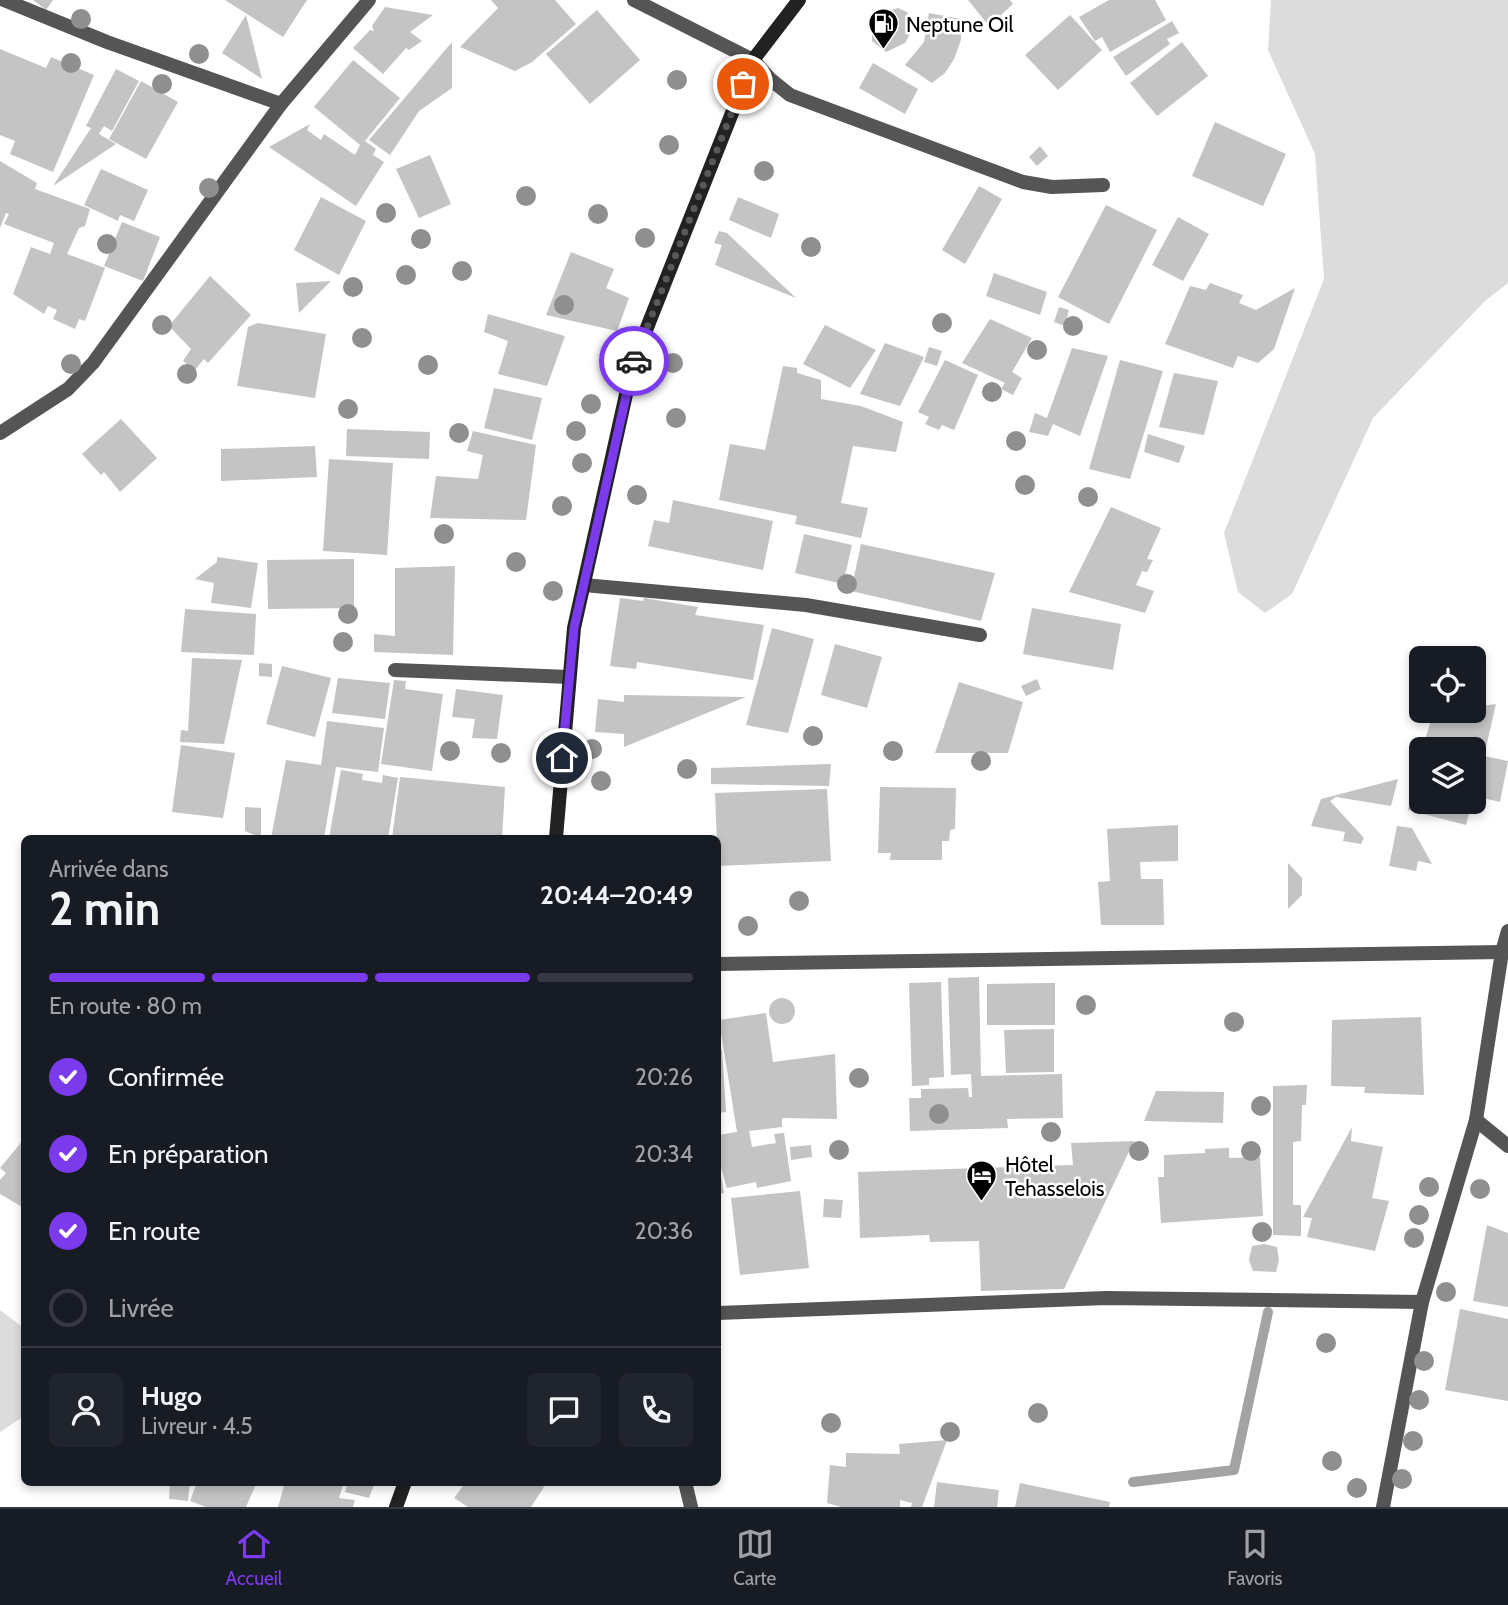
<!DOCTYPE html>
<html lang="fr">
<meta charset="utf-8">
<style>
:root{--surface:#171b24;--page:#20242c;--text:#f1f3f6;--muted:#9ea1a6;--line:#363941;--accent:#7c3aed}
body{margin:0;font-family:Cabin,sans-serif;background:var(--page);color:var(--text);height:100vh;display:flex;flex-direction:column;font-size:26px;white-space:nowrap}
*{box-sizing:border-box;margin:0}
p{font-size:23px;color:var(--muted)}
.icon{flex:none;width:38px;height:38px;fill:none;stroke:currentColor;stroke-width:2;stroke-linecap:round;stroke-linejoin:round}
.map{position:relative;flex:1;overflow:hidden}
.panel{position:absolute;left:21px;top:835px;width:700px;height:651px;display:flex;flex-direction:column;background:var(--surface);border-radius:10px;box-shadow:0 4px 10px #0003}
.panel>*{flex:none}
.tools{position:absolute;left:1409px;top:646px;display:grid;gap:14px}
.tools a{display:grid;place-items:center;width:77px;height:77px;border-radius:10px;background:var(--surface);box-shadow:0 4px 10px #0003;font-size:35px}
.pin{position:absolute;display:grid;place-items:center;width:60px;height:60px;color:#fff;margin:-30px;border:4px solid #fff;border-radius:50%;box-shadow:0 2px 7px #0007}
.courier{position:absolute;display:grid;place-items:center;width:70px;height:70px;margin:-35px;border:5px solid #7c3aed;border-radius:50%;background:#fff;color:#222;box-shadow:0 2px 9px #0007}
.headline em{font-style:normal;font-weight:700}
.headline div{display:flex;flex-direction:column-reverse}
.headline{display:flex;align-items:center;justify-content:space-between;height:119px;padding:0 28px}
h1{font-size:46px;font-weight:700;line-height:52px}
.bar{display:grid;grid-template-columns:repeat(4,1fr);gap:10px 7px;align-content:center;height:84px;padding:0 28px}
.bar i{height:9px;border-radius:5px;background:var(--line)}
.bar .selected{background:var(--accent)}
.bar p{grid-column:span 4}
.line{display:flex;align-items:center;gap:18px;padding:0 28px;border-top:2px solid var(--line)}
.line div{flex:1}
.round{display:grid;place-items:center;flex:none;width:74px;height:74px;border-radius:10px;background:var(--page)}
ol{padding:0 28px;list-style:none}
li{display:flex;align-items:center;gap:21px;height:77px}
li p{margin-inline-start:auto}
li .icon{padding:7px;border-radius:50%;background:var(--accent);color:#fff;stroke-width:4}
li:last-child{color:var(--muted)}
li i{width:38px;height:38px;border:4px solid var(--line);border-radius:50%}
.tabs{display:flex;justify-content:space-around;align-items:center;height:98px;border-top:2px solid var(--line);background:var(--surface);font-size:19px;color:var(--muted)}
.tabs a{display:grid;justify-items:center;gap:4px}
.tabs .selected{color:var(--accent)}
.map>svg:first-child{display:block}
.green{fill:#dcdcdc}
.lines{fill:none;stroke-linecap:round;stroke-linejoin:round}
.stream{stroke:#a3a3a3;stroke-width:10}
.building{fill:#c4c4c4}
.minor{stroke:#555;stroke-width:14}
.tertiary{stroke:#555;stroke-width:14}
.secondary{stroke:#222;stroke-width:14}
.tree{fill:#8f8f8f}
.done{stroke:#595959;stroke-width:7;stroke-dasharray:0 12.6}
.route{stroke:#7c3aed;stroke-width:9}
.labels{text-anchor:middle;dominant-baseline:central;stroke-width:5;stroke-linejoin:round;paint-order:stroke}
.poi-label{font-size:21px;fill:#000;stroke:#fff;text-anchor:start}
</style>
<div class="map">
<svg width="1508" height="1507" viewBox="0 0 1508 1507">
<rect width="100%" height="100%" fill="#fff"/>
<!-- green -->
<g class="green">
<polygon points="1271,0 1508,0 1508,283 1485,301 1373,418 1292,594 1265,613 1238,592 1224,533 1324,279 1315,154 1268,50"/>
<polygon points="0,1310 24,1328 24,1416 0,1432"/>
</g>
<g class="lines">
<!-- stream -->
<polyline class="stream" points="1133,1482 1234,1470 1268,1312"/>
</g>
<!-- building -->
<g class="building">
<polygon points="33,0 53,0 46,10"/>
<polygon points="225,0 307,0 283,37"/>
<polygon points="491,0 555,0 576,24 532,62 515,71 460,47 498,8"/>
<polygon points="968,0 1010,0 1013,4 989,26"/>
<polygon points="1109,0 1155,0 1166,20 1110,52 1102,37 1095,41 1079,17"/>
<polygon points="385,7 433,15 410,32 422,41 409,50 406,48 383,74 353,48 370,30 374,31 372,26"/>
<polygon points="898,8 907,12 912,21 911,32 905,43 886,52 872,41 872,25 877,15"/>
<polygon points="597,10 640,60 590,104 546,54"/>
<polygon points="929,13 961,19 961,40 954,59 945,73 932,83 905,65 924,42"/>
<polygon points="246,15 262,79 222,53"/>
<polygon points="1070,15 1102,50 1058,90 1025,55"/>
<polygon points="1172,21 1179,33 1167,39 1170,44 1126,76 1113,57"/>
<polygon points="452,42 452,88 419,111 390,155 369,140"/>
<polygon points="1182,42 1208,76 1157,116 1130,83"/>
<polygon points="0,49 46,68 51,57 94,75 53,172 10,154 15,141 0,135"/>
<polygon points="353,60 400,98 365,141 376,149 373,155 384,162 356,206 269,147 310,124 307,130 321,140 324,134 355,155 360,145 314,107"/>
<polygon points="873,63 918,89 905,114 859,88"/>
<polygon points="116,69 139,81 112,131 104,126 99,134 116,144 53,186 91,128 86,126"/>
<polygon points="141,81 178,102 146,159 109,139"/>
<polygon points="1215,122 1286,154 1263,206 1192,176"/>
<polygon points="1040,146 1048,156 1037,166 1029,157"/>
<polygon points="430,155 451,204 419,218 396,169"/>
<polygon points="0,161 37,183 35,189 90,209 85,226 79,228 67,254 105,268 85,321 79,319 75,329 53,319 57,310 48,306 44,314 13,294 31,247 50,254 54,243 4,224 9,214 6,213 0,228"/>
<polygon points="101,169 148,190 134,221 120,215 118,221 84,205"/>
<polygon points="979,186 1002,199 965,264 942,250"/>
<polygon points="321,197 366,221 339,275 294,250"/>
<polygon points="738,197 779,214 771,238 729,220"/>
<polygon points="1106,205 1157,230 1109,324 1058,297"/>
<polygon points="1178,217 1209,234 1183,281 1152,265"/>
<polygon points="122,222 160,237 143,281 104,266"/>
<polygon points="719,231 727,233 796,298 715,265 722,245 714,243"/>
<polygon points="571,252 614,269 606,288 629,298 617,331 546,315"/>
<polygon points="994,273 1047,292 1040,315 986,296"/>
<polygon points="210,276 251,315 208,363 204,359 195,370 183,361 191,349 169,326"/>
<polygon points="331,281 299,313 296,283"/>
<polygon points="1210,283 1243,295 1239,303 1256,310 1295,288 1274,349 1258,363 1238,356 1233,368 1165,344 1190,286 1206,290"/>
<polygon points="1059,307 1069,310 1065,326 1054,322"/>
<polygon points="488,314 565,336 547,386 498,374 508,341 484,332"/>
<polygon points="990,319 1032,338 1012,372 1022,378 1013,395 1001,389 1005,383 962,363"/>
<polygon points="258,323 326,334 315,398 237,386 248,327"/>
<polygon points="825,325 876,350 850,388 803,364"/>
<polygon points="885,343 924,357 900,406 860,394"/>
<polygon points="929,347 942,351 937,366 924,362"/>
<polygon points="1072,348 1108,356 1080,436 1053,424 1048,436 1029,432 1035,413 1047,418"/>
<polygon points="945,360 978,375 954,430 942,425 939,430 925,424 929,417 918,412"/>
<polygon points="1120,360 1163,371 1130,479 1089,469"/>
<polygon points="783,366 797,368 797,373 821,380 821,399 861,406 903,422 896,452 853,446 841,503 868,508 861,538 795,524 797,516 719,500 730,444 765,450"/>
<polygon points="1174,373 1218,381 1204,435 1159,427"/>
<polygon points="494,388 542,398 532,440 484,428"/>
<polygon points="121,419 157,458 120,492 104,472 101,475 82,454"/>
<polygon points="347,429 430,432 429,459 346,456"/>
<polygon points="473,431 536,445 526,520 430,518 436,476 478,479 483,455 467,451"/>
<polygon points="1148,434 1185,446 1179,463 1144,452"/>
<polygon points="315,446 317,477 221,481 221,449"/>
<polygon points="329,459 393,463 387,555 323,551"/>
<polygon points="673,500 773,521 763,570 648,546 654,520 669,523"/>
<polygon points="1111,507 1161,528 1147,559 1153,560 1147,572 1142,571 1136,585 1154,591 1145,613 1069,592"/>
<polygon points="804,534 852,545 843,584 795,573"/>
<polygon points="861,544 995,573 981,621 851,591"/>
<polygon points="217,557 258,563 251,608 211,603 214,583 195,579 217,562"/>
<polygon points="354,559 354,608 268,609 267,560"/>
<polygon points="455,566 453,655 374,652 374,634 395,636 395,568"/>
<polygon points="620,598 643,601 644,598 698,607 695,615 764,625 753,680 637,662 636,669 610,666"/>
<polygon points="1032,608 1121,624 1113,670 1023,654"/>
<polygon points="185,609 256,614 254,655 181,652"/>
<polygon points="772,628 814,639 788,733 746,725"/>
<polygon points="835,644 882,657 867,708 821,695"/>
<polygon points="192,658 242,660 224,744 180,742 181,730 188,731"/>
<polygon points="259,663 272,664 272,677 259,676"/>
<polygon points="282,666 331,678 315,737 266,724"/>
<polygon points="338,678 390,683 385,719 332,713"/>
<polygon points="1037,679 1041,689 1026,696 1021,686"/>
<polygon points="394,680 406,681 405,689 443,694 432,771 381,764"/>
<polygon points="959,682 1023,702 1008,753 935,753"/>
<polygon points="456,689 503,695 497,739 472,738 475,719 452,717"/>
<polygon points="624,695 746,697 624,747 624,734 595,732 598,699 624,702"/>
<polygon points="1496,704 1484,756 1508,761 1500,802 1474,796 1474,749 1422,749 1434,711 1474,710 1474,707"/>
<polygon points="327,721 384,728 378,772 336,767 324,838 271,838 286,760 321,765"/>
<polygon points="181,745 235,753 223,818 172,812"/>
<polygon points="1420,757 1421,802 1472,802 1466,825 1408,810"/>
<polygon points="831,764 829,786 711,784 711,768"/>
<polygon points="341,770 363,774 362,780 382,783 383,775 398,778 388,838 329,838"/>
<polygon points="400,777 505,787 502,838 392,838"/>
<polygon points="1398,779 1391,806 1336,797 1330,801 1364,838 1361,844 1343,841 1345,832 1311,826 1321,799"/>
<polygon points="880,787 956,788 955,829 950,830 949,841 942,841 942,860 890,860 891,853 878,853"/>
<polygon points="827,789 831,861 718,866 715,793"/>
<polygon points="245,807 261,808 261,838 245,831"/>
<polygon points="1178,825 1178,861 1140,862 1141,879 1163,879 1164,925 1101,925 1098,882 1110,881 1107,829"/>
<polygon points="1397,826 1412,828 1432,864 1418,861 1416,871 1389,866"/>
<polygon points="1288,863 1302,878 1302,895 1288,909"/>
<polygon points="979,977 981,1076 1062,1074 1063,1118 1007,1119 1008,1128 910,1131 909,1098 921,1098 921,1089 968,1088 969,1097 972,1097 971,1074 951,1075 948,978"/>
<polygon points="941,982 944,1077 929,1078 929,1085 912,1086 909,983"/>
<polygon points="1055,983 1055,1025 987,1025 987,984"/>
<circle cx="782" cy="1011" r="13"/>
<polygon points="766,1013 773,1062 835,1054 837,1119 782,1118 782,1127 749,1131 752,1147 776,1143 774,1134 784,1133 791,1181 757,1188 756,1182 727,1188 718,1158 718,1135 737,1132 719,1020"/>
<polygon points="1421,1017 1424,1095 1364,1093 1365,1087 1331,1086 1332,1020"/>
<polygon points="1054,1029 1054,1072 1006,1073 1004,1030"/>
<polygon points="718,1050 722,1050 726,1112 718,1113"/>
<polygon points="1307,1085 1306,1105 1302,1105 1301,1141 1293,1142 1293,1205 1301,1205 1301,1236 1273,1235 1273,1086"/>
<polygon points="1156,1091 1224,1092 1223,1123 1144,1121"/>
<polygon points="1352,1127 1351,1141 1383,1147 1372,1198 1389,1201 1375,1251 1307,1237 1312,1218 1303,1217"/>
<polygon points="24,1139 24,1208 0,1194 0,1180 6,1173 0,1168"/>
<polygon points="1134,1141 1064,1289 981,1291 979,1241 930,1242 929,1235 860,1238 858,1172 1073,1165 1071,1143"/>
<polygon points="811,1145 812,1157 791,1160 790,1147"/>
<polygon points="1229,1148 1229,1158 1260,1157 1263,1216 1161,1223 1158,1177 1164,1177 1164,1155 1205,1153 1205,1149"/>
<polygon points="718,1159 724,1193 718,1194"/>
<polygon points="800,1191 809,1268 740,1275 731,1198"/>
<polygon points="824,1199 843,1200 841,1218 823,1217"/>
<polygon points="1487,1225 1508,1233 1508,1307 1473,1301"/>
<polygon points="1264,1244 1277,1247 1279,1260 1276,1272 1253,1271 1249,1260 1252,1246"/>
<polygon points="1460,1309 1508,1319 1508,1401 1445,1390"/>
<polygon points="947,1440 922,1507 911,1507 912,1503 900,1500 900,1507 841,1507 827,1503 830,1465 846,1467 846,1453 900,1454 899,1444"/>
<polygon points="170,1482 190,1482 188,1501 169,1499"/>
<polygon points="197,1482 257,1482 246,1507 206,1507 190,1501"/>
<polygon points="285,1482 344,1482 339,1498 355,1500 353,1507 278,1507"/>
<polygon points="348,1482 375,1482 369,1498 345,1492"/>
<polygon points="466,1482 537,1482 544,1487 531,1507 468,1507 454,1498"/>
<polygon points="937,1482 999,1490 997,1507 934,1507"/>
<polygon points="1020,1483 1110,1502 1109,1507 1015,1507"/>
</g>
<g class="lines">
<!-- minor -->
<g class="minor">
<polyline points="4,0 107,42 281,104"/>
<polyline points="634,0 753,60 770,79 790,95 1023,182 1052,187 1103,185"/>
<polyline points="0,433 68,389 93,363 281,104 369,0"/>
<polyline points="584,585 806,605 980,635"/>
<polyline points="395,670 569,677"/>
<polyline points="718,964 1502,952"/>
<polyline points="1476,1120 1508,1146"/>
<polyline points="718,1313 1106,1298 1422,1302"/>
<polyline points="1383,1507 1422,1302 1476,1120 1502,952 1508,931"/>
</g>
<!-- tertiary -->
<polyline class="tertiary" points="685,1482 691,1507"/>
<!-- secondary -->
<g class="secondary">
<polyline points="556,838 574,628 633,363 753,60 799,0"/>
<polyline points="396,1507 405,1482"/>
</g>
</g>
<!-- trees -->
<g class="tree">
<circle cx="81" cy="19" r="10"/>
<circle cx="199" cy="54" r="10"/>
<circle cx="71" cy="63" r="10"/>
<circle cx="677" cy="80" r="10"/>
<circle cx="162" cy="84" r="10"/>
<circle cx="669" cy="145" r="10"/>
<circle cx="764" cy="171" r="10"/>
<circle cx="209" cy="188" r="10"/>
<circle cx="526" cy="196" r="10"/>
<circle cx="386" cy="213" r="10"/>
<circle cx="598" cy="214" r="10"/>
<circle cx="645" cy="238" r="10"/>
<circle cx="421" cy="239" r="10"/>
<circle cx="107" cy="244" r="10"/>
<circle cx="811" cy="247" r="10"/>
<circle cx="462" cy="271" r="10"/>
<circle cx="406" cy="275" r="10"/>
<circle cx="353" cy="287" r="10"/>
<circle cx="564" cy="305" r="10"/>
<circle cx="942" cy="323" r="10"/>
<circle cx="162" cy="325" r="10"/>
<circle cx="1073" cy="326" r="10"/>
<circle cx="362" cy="338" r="10"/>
<circle cx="1037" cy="350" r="10"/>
<circle cx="673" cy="363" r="10"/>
<circle cx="71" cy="364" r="10"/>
<circle cx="428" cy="365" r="10"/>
<circle cx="187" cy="374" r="10"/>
<circle cx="992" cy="392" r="10"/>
<circle cx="591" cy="404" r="10"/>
<circle cx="348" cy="409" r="10"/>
<circle cx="676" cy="418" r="10"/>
<circle cx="576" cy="431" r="10"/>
<circle cx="459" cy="433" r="10"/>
<circle cx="1016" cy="441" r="10"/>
<circle cx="582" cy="463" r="10"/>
<circle cx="1025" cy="485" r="10"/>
<circle cx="637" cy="495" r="10"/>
<circle cx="1088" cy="497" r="10"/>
<circle cx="562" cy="506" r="10"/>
<circle cx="444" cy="534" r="10"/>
<circle cx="516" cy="562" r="10"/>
<circle cx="847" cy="584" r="10"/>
<circle cx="553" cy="591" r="10"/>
<circle cx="348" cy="614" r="10"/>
<circle cx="343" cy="642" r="10"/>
<circle cx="813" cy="736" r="10"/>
<circle cx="592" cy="749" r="10"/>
<circle cx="450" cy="751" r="10"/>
<circle cx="893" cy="751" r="10"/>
<circle cx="501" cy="753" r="10"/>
<circle cx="981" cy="761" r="10"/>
<circle cx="687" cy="769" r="10"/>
<circle cx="601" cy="781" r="10"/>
<circle cx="799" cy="901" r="10"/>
<circle cx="748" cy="926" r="10"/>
<circle cx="1086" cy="1005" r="10"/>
<circle cx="1234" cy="1022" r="10"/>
<circle cx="859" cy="1078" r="10"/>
<circle cx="1261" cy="1106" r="10"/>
<circle cx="939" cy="1114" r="10"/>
<circle cx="1051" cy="1132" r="10"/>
<circle cx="839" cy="1150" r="10"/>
<circle cx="1139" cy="1151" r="10"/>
<circle cx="1251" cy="1151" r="10"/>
<circle cx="1429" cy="1187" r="10"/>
<circle cx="1480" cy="1189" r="10"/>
<circle cx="1419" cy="1215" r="10"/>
<circle cx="1262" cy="1232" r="10"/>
<circle cx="1414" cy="1238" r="10"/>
<circle cx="1446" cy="1292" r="10"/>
<circle cx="1326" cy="1343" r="10"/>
<circle cx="1424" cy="1361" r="10"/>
<circle cx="1419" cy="1400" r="10"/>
<circle cx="1038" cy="1413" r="10"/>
<circle cx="831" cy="1423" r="10"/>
<circle cx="950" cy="1432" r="10"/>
<circle cx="1413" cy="1441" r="10"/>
<circle cx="1332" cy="1461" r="10"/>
<circle cx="1402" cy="1479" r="10"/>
<circle cx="1357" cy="1488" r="10"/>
</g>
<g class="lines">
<!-- done -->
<polyline class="done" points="634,361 743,84"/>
<!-- route -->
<polyline class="route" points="562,758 574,628 634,361"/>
</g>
<!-- icons -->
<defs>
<symbol id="fuel-pin" viewBox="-11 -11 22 30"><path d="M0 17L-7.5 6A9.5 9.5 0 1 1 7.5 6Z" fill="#000" stroke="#fff"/><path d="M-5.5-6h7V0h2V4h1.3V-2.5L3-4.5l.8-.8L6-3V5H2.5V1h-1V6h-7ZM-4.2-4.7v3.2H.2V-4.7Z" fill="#fff"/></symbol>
<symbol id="hotel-pin" viewBox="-11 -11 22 30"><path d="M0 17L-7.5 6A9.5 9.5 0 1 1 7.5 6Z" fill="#000" stroke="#fff"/><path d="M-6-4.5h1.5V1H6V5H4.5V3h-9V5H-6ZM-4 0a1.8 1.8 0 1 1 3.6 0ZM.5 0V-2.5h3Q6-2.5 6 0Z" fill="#fff"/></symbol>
</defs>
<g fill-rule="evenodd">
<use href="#fuel-pin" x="866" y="6" width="35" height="47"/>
<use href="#hotel-pin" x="964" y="1158" width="35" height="47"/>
</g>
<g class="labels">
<!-- poi labels -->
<g class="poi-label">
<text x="906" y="24">Neptune Oil</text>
<text x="1005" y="1164">Hôtel<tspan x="1005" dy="24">Tehasselois</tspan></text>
</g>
</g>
</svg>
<div class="tools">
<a><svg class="icon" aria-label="locate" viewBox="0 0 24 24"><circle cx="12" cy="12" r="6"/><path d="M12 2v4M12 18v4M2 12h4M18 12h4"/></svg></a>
<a><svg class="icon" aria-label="layers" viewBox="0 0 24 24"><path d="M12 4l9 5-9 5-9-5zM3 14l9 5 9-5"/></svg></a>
</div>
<div class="pin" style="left:743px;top:84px;background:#ea580c"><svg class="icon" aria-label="bag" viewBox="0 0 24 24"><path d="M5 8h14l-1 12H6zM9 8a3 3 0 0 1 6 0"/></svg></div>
<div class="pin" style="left:562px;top:758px;background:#1f2937"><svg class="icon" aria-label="home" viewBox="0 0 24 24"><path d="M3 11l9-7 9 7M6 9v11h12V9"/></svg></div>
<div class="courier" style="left:634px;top:361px"><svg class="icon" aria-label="car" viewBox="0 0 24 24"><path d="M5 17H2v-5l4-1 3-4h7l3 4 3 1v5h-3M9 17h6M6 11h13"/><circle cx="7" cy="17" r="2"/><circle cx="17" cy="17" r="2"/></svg></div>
<section class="panel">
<div class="headline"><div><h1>2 min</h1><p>Arrivée dans</p></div><em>20:44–20:49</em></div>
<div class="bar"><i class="selected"></i><i class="selected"></i><i class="selected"></i><i></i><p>En route · 80 m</p></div>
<ol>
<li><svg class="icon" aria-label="check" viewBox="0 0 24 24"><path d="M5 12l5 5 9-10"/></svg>Confirmée<p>20:26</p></li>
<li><svg class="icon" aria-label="check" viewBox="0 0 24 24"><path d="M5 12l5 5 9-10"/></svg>En préparation<p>20:34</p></li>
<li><svg class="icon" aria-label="check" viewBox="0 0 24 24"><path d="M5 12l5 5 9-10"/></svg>En route<p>20:36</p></li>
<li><i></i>Livrée</li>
</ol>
<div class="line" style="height:126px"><a class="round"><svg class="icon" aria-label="person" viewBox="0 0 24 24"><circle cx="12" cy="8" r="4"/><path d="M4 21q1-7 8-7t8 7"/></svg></a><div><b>Hugo</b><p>Livreur · 4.5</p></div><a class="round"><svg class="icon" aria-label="chat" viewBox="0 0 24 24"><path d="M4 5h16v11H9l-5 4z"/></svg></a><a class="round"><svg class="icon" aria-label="phone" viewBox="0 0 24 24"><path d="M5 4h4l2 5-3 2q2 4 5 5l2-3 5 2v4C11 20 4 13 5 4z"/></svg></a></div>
</section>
</div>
<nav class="tabs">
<a class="selected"><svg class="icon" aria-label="home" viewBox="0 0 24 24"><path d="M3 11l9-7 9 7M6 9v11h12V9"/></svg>Accueil</a>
<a><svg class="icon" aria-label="map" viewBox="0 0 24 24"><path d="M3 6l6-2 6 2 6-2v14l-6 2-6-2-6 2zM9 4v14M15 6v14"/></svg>Carte</a>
<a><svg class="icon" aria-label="saved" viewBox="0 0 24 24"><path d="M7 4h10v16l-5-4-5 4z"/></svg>Favoris</a>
</nav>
